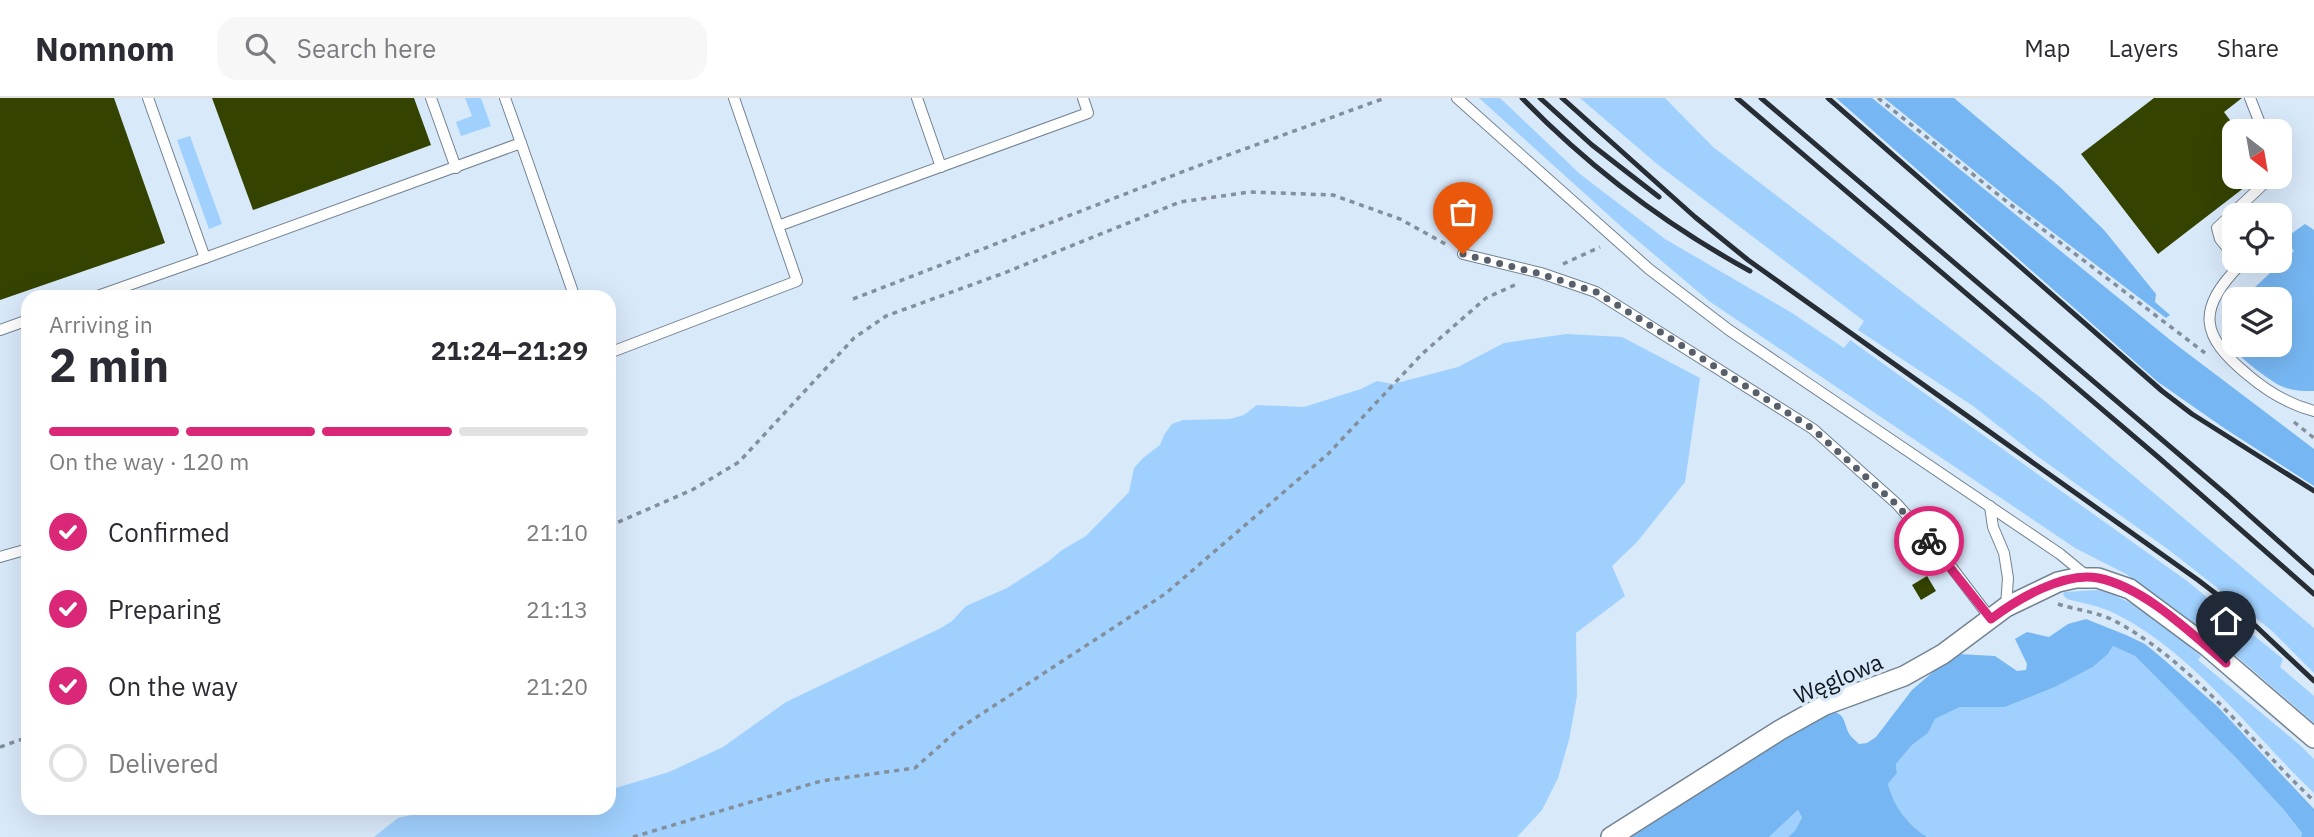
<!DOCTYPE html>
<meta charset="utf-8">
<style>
:root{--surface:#fff;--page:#f7f7f7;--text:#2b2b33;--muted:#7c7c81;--line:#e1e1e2;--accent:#db2777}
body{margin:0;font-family:"IBM Plex Sans",sans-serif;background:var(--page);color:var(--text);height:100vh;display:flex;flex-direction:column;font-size:26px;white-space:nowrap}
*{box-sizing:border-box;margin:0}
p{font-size:23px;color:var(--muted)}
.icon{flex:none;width:38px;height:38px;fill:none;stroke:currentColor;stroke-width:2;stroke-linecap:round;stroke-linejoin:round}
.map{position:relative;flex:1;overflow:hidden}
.details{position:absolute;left:21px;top:192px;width:595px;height:525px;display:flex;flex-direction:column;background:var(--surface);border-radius:21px;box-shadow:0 7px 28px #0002}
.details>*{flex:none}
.needle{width:46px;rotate:149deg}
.fabs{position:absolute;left:2222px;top:21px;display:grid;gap:14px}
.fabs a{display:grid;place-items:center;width:70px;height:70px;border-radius:14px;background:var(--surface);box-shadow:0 7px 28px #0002;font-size:35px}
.pin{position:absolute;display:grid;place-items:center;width:60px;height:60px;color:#fff;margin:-72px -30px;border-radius:50% 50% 50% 0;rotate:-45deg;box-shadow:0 0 7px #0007}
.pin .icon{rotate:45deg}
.courier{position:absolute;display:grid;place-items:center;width:70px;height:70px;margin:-35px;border:5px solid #db2777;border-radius:50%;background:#fff;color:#222;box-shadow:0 2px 9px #0007}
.summary em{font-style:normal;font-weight:700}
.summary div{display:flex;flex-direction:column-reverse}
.summary{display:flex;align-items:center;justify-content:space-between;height:119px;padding:0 28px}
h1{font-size:46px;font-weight:700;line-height:52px}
.bar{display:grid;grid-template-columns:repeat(4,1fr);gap:10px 7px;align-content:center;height:84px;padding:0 28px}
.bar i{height:9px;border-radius:5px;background:var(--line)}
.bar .current{background:var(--accent)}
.bar p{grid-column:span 4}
ol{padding:0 28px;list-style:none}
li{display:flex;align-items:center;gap:21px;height:77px}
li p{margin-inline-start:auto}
li .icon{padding:7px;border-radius:50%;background:var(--accent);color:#fff;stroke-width:4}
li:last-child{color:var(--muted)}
li i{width:38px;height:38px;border:4px solid var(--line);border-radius:50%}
header{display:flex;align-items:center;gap:42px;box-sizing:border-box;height:98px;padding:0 35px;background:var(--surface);border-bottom:2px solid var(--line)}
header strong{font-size:33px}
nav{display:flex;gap:38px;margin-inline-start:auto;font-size:24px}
.search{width:490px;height:63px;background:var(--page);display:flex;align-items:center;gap:18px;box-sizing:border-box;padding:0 24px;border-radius:21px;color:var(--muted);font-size:26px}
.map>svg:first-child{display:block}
.green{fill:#a0d0fe}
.forest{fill:#76b7f3}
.building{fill:#354300}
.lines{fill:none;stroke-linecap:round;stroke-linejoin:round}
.lane-casing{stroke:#738392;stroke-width:12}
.street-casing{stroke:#738392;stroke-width:22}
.path{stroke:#838f9b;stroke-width:3.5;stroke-dasharray:5 5;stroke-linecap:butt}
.lane{stroke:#fff;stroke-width:10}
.street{stroke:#fff;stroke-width:19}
.rail{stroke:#262d34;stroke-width:5}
.done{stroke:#57606a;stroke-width:7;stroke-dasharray:0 12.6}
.route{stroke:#db2777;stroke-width:9}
.labels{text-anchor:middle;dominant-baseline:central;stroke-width:7;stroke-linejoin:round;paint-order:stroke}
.street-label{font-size:23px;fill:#11171d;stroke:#d8e9fa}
</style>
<header>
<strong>Nomnom</strong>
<div class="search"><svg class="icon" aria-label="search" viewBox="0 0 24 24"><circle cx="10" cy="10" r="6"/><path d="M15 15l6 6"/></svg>Search here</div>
<nav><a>Map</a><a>Layers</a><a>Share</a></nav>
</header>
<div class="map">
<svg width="2314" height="739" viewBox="0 0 2314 739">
<rect width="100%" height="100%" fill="#d8e9fa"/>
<!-- green -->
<g class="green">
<polygon points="465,0 481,0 491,28 461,38 456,24 472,18"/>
<polygon points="1479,0 1500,0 1580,76 1665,141 1792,215 1844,250 1850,242 2187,483 2283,561 2280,569 2314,598 2314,625 2234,556 2172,509 2126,476 2075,450 1709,203 1624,131"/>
<polygon points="1580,0 1665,0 1713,49 2041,300 2314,530 2314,575 2271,532 2169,452 2037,358 1973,308 1858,232 1864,223 1657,66"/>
<polygon points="190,38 222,126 209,131 177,42"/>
<polygon points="1566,236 1622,239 1700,280 1685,384 1637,444 1612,468 1625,498 1576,535 1577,598 1569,642 1558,680 1542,712 1517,739 374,739 398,720 437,711 609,710 609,692 669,674 723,649 786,604 941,530 952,523 966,508 1007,490 1049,463 1062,452 1086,438 1129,394 1134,370 1143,360 1160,347 1164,337 1172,326 1183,322 1230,321 1244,317 1257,307 1304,309 1361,291 1377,283 1393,286 1458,269 1504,245"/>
<path d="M 2098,492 C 2138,502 2168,532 2201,558 L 2198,562 L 2301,648 L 2314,661 L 2314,695 C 2252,636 2192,553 2114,515 C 2100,508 2082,505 2067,501 L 2063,497 L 2064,494 Z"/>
<path d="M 2113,548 L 2135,558 L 2238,662 L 2284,712 L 2302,735 L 2301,739 L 1927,739 C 1907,726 1894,709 1888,686 L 1897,675 L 1896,666 L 1912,647 L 1928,635 L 1935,621 L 1960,609 L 2005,609 L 2055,589 L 2093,569 L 2108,556 Z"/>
<polygon points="1798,712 1802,718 1795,734 1788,739 1769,739"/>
</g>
<!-- forest -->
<g class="forest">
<polygon points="1836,0 1872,0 2174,245 2314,351 2314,388 2224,330 2158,284"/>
<polygon points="1884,0 1954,0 2060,89 2104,132 2156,196 2155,204 2170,217 2166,220 2013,104"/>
<path d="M 2305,126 L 2314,132 L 2314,293 C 2303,293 2292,293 2281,288 C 2267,281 2228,252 2224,237 C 2220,227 2227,215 2235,208 L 2235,247 L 2280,247 L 2280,201 L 2242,201 L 2294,153 L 2284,141 Z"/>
<path d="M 2086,521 L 2126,537 L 2145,546 L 2162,560 L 2217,608 L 2314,711 L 2314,739 L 2301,739 L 2302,735 L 2284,712 L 2238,662 L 2135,558 L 2113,548 L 2108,556 L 2093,569 L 2055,589 L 2005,609 L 1960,609 L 1935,621 L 1928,635 L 1912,647 L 1896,666 L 1897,675 L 1888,686 C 1894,709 1907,726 1927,739 L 1788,739 L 1795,733 L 1802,719 L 1798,712 L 1769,739 L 1631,739 L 1821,617 L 1832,613 C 1847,617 1843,626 1850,637 C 1852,640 1856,643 1859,646 L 1867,645 L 1876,639 L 1912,592 L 1934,573 L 1958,556 L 1995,558 L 2017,573 L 2026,572 L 2027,566 L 2015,541 L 2027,534 L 2049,539 L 2068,526 Z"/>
</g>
<!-- building -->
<g class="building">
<polygon points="0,0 114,0 165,145 0,202"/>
<polygon points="212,0 414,0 431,47 253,112"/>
<polygon points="2154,0 2242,0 2224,14 2235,29 2235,79 2258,79 2158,156 2081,56"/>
<polygon points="1927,478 1936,493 1921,502 1912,487"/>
</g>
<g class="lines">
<defs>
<g id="lane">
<polyline points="148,0 205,160 521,45 505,0"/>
<polyline points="431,0 456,70"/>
<polyline points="917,0 941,69"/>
<polyline points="1457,0 1649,171 1729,232 2060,456 2088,479"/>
<polyline points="2250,0 2263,33"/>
<polyline points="521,45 575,200"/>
<polyline points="778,128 1088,15 1083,0"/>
<polyline points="1463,156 1541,175 1596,194 1813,331 1897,406 1946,462 1991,521"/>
<polyline points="2235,159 2220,141 2217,130 2271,79"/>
<path d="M 2238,163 L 2241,166 C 2196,211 2200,238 2248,277 C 2268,294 2288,306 2314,313"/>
<polyline points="92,200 205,160"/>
<polyline points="0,232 28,222"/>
<polyline points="609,255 797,183 734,0"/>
<polyline points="1990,408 1993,429 2004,455 2008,480 2006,508"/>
<polyline points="0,459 28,451"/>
</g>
<polyline id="street" points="1611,739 1780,632 1825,607 1904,578 1943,556 2006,509 2058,484 2076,480 2098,480 2130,491 2208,549 2314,640"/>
</defs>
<!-- lane casing -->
<use href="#lane" class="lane-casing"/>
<!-- street casing -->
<use href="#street" class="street-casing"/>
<!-- path -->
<g class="path">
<polyline points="1878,0 2011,107 2205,255"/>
<polyline points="1563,166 1600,149"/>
<polyline points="853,201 1195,69 1385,0"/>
<polyline points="2294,324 2314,340"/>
<polyline points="609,428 692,392 739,364 854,240 886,218 1004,175 1180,104 1250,94 1333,97 1400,121 1449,148"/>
<path d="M 2058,506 C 2076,512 2098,514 2115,523 C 2195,566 2249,642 2314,703"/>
<polyline points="0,649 28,639"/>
<polyline points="633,739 821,683 915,670 960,630 1165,496 1328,356 1422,256 1486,200 1517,186"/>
</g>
<!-- lane -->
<use href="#lane" class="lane"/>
<!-- street -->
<use href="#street" class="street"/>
<!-- rail -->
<g class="rail">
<path d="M 1522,0 C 1589,69 1666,127 1750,173"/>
<polyline points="1540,0 1592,47 1659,99"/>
<polyline points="1562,0 1695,119 1748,162 2198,482 2245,518 2314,583"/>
<polyline points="1737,0 2158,359 2314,496"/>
<polyline points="1761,0 2228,398 2314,475"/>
<polyline points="1828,0 2162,293 2192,316 2314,393"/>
</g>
</g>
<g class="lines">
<!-- done -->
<polyline class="done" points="1463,156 1541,176 1596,194 1640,221 1813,331 1897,407 1929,443"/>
<!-- route -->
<path class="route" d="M 1929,443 L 1991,521 C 2016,502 2064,473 2098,480 C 2144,489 2191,535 2226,565"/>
</g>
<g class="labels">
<!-- street labels -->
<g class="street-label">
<text transform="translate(1838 580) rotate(-23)">Węglowa</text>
</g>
</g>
</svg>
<div class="fabs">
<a><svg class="needle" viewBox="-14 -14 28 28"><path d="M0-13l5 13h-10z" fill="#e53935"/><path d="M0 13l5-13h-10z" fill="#7c7c81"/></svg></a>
<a><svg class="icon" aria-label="locate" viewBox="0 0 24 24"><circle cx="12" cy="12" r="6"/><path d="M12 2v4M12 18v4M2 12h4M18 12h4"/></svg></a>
<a><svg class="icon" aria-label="layers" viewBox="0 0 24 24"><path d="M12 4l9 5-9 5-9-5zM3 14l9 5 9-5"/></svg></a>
</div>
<div class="pin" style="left:1463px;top:156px;background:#ea580c"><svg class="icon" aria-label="bag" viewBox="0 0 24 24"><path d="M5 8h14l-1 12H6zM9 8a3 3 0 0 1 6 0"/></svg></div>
<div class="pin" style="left:2226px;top:565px;background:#1f2937"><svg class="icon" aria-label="home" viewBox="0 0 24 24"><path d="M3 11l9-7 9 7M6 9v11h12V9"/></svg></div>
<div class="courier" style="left:1929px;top:443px"><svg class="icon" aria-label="bike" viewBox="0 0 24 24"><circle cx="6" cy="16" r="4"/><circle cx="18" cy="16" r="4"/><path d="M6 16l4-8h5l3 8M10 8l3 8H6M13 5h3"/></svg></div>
<section class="details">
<div class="summary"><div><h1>2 min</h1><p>Arriving in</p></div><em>21:24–21:29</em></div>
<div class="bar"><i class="current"></i><i class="current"></i><i class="current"></i><i></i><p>On the way · 120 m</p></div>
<ol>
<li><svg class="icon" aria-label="check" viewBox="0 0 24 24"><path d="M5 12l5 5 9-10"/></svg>Confirmed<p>21:10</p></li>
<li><svg class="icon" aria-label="check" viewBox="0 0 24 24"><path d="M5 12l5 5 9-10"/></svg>Preparing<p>21:13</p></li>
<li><svg class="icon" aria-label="check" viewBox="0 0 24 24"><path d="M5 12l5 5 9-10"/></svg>On the way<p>21:20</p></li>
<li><i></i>Delivered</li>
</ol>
</section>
</div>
